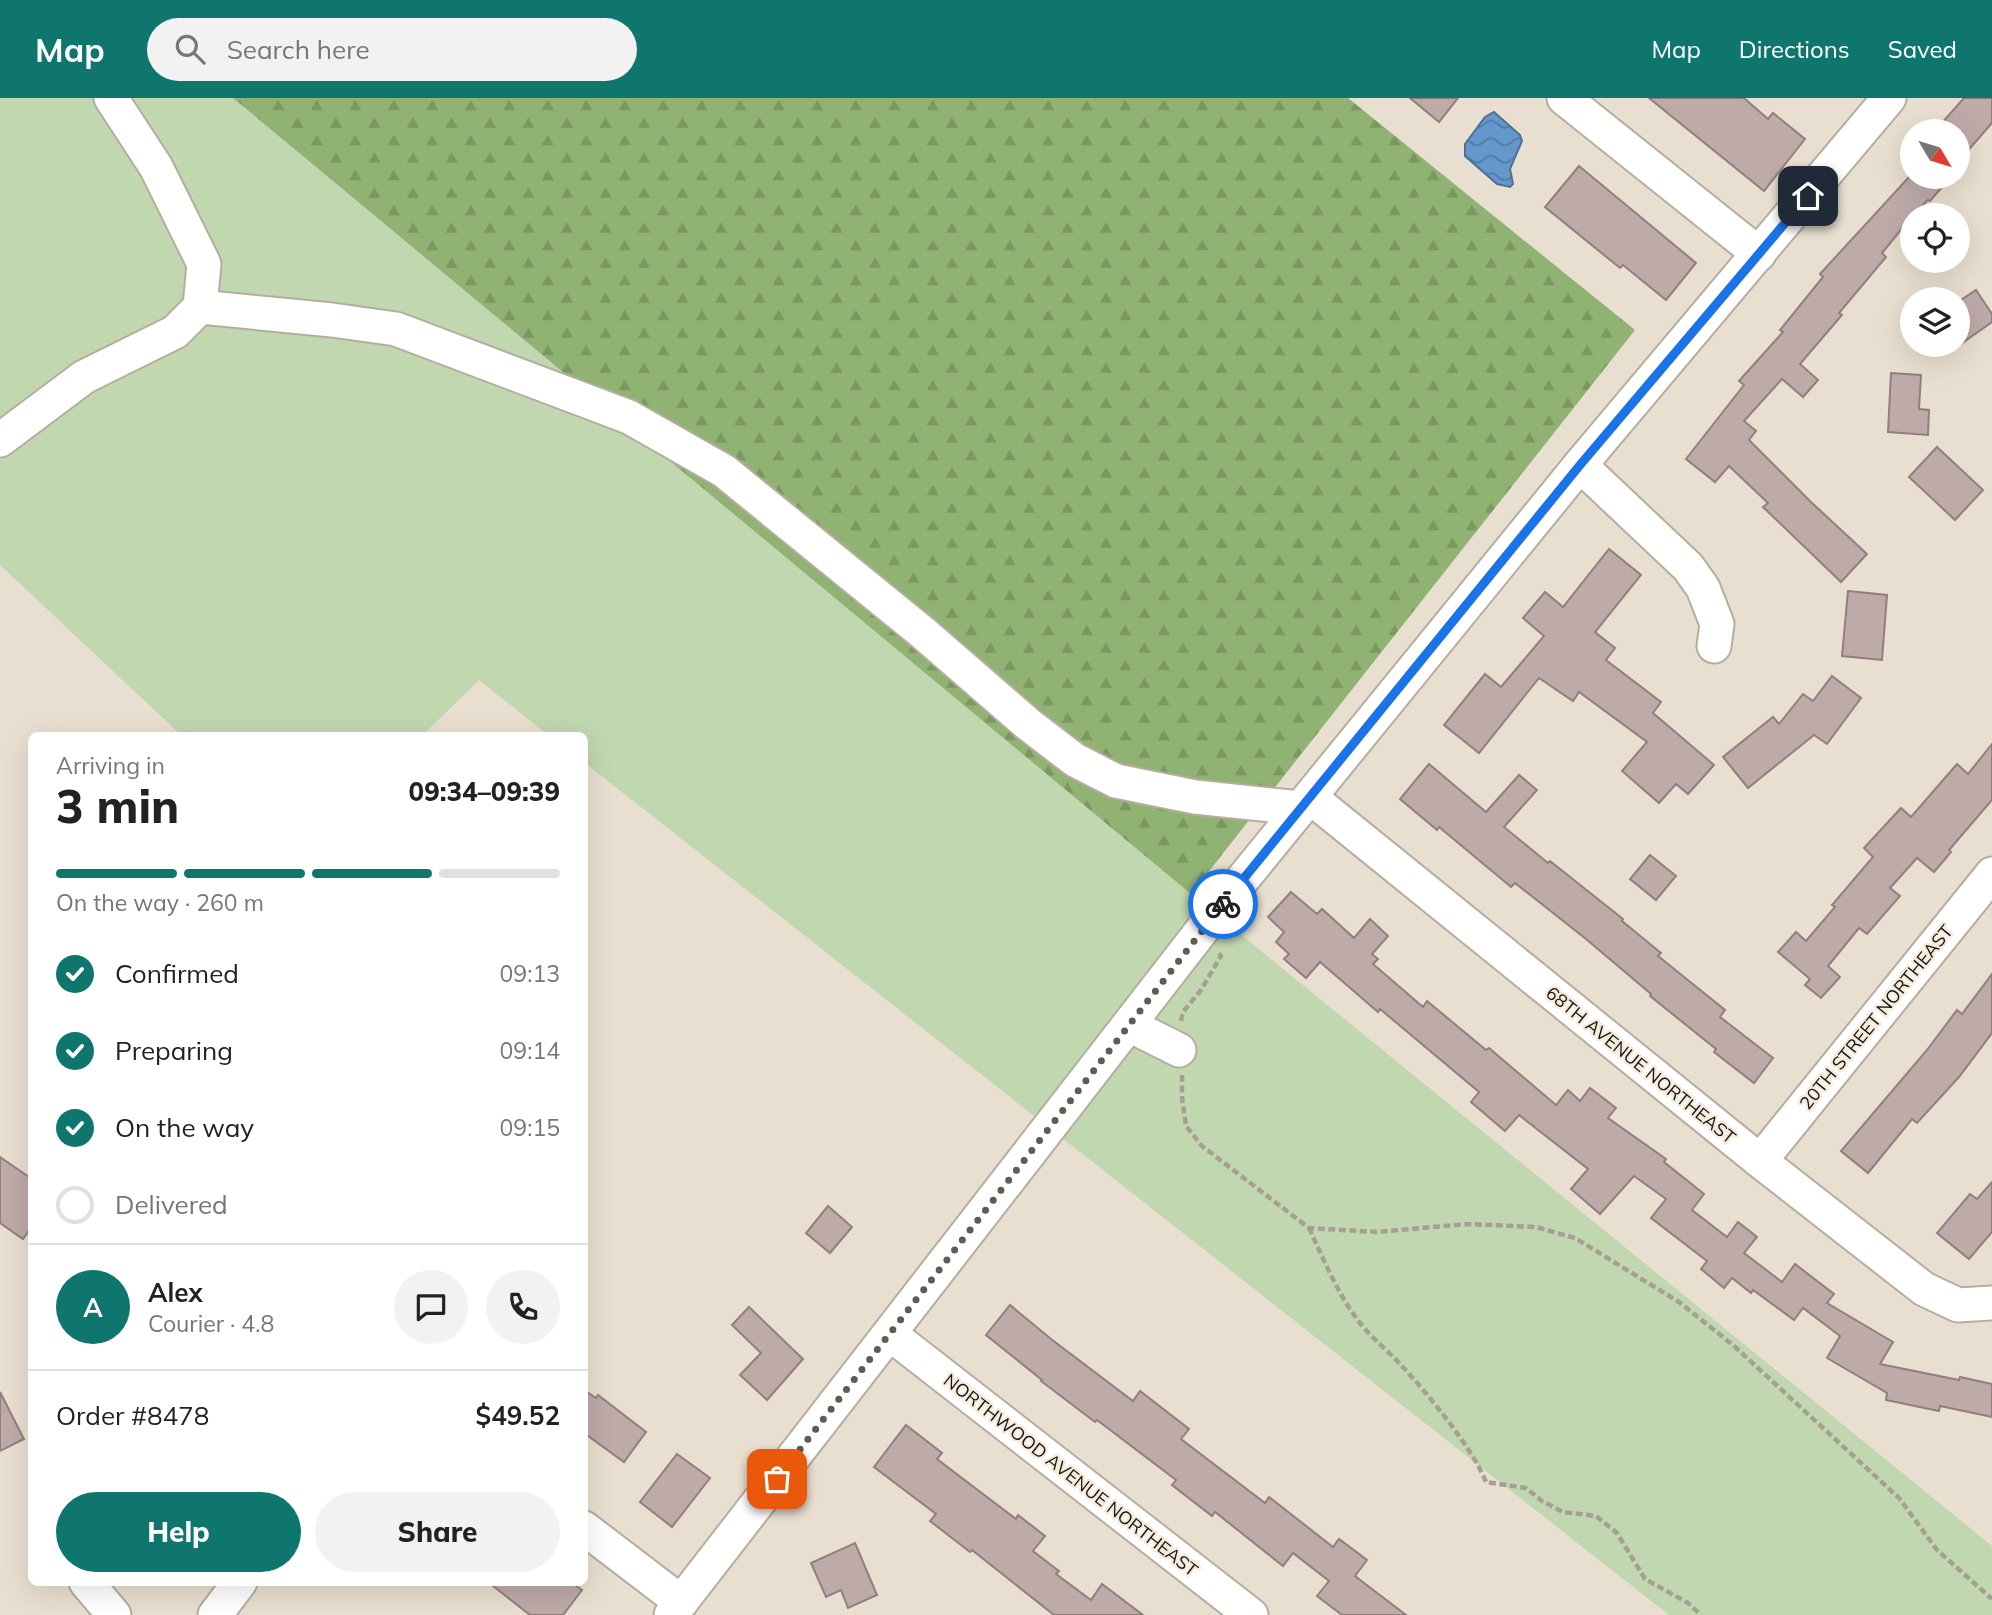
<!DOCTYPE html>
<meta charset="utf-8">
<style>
:root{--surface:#fff;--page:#f2f2f2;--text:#222;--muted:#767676;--line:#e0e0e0;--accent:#0f766e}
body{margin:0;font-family:Mulish,sans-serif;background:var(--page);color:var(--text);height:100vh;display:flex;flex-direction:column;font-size:26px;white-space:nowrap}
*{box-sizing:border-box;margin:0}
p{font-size:23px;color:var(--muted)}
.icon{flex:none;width:38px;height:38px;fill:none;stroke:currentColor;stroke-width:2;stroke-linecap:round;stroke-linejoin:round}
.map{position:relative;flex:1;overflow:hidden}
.panel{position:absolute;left:28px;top:634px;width:560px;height:854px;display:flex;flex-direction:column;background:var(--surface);border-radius:10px;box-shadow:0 7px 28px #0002}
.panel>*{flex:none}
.needle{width:46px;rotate:128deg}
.buttons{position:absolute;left:1900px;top:21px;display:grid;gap:14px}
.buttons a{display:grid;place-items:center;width:70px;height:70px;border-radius:50%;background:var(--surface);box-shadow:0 7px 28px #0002;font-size:35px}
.pin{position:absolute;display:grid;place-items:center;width:60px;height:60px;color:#fff;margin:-30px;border-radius:14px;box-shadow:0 4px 10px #0006}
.courier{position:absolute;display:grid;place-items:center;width:70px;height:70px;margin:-35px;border:5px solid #1a73e8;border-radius:50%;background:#fff;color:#222;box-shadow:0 2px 9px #0007}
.head em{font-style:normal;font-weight:800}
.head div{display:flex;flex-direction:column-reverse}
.head{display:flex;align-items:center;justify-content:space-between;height:119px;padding:0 28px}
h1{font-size:46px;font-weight:800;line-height:52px}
.bar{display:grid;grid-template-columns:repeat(4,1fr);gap:10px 7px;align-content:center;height:84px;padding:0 28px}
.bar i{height:9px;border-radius:5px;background:var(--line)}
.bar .selected{background:var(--accent)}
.bar p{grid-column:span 4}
.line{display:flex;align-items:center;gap:18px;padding:0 28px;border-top:2px solid var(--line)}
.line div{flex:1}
.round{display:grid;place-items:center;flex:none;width:74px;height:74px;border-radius:37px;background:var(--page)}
ol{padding:0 28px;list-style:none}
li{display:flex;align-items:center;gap:21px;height:77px}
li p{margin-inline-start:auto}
li .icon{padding:7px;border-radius:50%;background:var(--accent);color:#fff;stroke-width:4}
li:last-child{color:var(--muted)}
li i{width:38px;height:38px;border:4px solid var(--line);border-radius:50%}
.action{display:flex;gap:14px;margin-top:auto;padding:14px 28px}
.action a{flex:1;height:80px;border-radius:42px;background:var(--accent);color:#fff;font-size:28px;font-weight:800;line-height:80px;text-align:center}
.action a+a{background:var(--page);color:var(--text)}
header{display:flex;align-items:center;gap:42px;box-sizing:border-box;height:98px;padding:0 35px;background:var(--accent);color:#fff}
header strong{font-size:33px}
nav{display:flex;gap:38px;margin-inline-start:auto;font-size:24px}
.search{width:490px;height:63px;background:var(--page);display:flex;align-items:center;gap:18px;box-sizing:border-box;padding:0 24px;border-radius:38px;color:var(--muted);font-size:26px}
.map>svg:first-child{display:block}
.green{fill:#c1d7af}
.forest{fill:url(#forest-firs)}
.water{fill:url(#water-waves);stroke:#4d7093;stroke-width:2}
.building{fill:#beaba9;stroke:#917f7d;stroke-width:2}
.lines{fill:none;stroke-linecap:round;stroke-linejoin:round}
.minor-casing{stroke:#b6ad9f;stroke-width:37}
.path{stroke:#a79f93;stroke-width:4.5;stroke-dasharray:7 3.5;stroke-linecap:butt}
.minor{stroke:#fff;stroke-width:33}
.done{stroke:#605b53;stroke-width:7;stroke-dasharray:0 12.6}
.route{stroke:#1a73e8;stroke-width:9}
.labels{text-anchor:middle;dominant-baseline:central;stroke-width:5;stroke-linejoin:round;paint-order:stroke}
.street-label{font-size:18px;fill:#17140f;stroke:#f6ecdd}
</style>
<header>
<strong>Map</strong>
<div class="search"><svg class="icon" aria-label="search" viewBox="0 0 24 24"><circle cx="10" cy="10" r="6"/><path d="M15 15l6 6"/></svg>Search here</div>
<nav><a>Map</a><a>Directions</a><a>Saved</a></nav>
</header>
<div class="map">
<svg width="1992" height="1517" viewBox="0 0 1992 1517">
<defs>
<pattern id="forest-firs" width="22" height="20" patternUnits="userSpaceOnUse" patternTransform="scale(1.75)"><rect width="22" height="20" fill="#90b272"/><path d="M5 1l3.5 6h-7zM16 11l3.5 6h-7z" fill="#7b9862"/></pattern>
<pattern id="water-waves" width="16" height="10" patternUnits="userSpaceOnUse" patternTransform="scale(1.75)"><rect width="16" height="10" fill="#6498cc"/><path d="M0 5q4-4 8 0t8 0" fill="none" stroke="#517ba4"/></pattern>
</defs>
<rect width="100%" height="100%" fill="#e9dfd0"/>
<!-- green -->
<polygon class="green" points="0,0 233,0 1191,796 1992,1448 1992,1517 1669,1517 585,665 584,637 548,637 479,582 423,637 181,637 0,467"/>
<!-- forest -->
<polygon class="forest" points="233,0 1348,0 1635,232 1191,796"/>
<!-- water -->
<polygon class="water" points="1494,14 1520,37 1522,43 1510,71 1513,86 1510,89 1497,86 1465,58 1465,46 1485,19"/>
<!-- building -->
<g class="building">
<polygon points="1410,0 1458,0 1439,24"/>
<polygon points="1649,0 1744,0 1768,21 1773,15 1805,41 1764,93"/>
<polygon points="1964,0 1992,0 1992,25 1958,64 1958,33 1949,33 1941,26"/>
<polygon points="1579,68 1696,165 1666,202 1623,167 1620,170 1545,109"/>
<polygon points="1909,79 1951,79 1930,103 1928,102 1913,117 1882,155 1886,159 1839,215 1842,217 1800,266 1818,282 1803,299 1782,281 1744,323 1756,333 1749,342 1811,404 1867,456 1841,484 1763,409 1768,405 1729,368 1715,384 1686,361 1744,287 1739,283 1783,234 1780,232 1823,179 1820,176"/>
<polygon points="1976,192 1992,216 1992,224 1958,248 1958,204"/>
<polygon points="1891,275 1921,277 1919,311 1929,312 1928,337 1888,334"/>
<polygon points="1937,349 1983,392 1955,422 1909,379"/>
<polygon points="1609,451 1641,477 1595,534 1615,550 1606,562 1661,604 1653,615 1714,667 1688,696 1676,686 1659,705 1622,673 1647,644 1579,594 1573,603 1539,580 1479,655 1444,627 1485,576 1501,589 1544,538 1523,520 1545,494 1563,509"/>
<polygon points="1848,493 1887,497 1882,562 1842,558"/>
<polygon points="1832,578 1861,600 1827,646 1814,637 1748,690 1723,659 1773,619 1779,626 1803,596 1813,603"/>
<polygon points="1992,646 1992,702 1949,752 1951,754 1934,774 1917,760 1890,790 1900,798 1867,836 1859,830 1828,868 1840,879 1821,900 1805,887 1810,881 1778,854 1796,834 1806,843 1835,809 1832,807 1873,759 1864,750 1901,710 1911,719 1957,666 1968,676"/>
<polygon points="1429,666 1486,714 1519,677 1537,692 1504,729 1548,765 1550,763 1623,821 1622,823 1661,855 1658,858 1725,912 1720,919 1773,960 1754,985 1714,954 1716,951 1650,898 1651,896 1586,841 1515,785 1511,789 1439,729 1437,732 1400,701"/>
<polygon points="1650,757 1676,778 1656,802 1630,781"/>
<polygon points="1291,794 1317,816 1322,811 1354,840 1370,821 1388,838 1372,856 1378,861 1373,866 1423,909 1427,903 1486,952 1489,950 1556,1007 1568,992 1580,1003 1590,990 1616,1010 1608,1020 1666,1061 1664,1064 1704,1096 1692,1112 1727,1139 1738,1124 1757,1139 1744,1155 1782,1184 1795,1166 1834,1196 1827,1205 1893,1244 1880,1266 1959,1282 1960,1279 1992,1286 1992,1319 1940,1308 1939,1313 1886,1302 1887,1295 1827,1260 1840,1238 1803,1210 1794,1222 1753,1192 1751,1195 1732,1180 1724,1190 1701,1171 1707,1163 1651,1120 1666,1101 1634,1078 1600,1116 1571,1091 1588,1071 1519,1017 1505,1033 1471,1004 1479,994 1380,911 1378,914 1320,864 1306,880 1284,861 1289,856 1276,844 1284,834 1268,819"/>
<polygon points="1992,876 1992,935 1959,979 1917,1025 1912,1021 1868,1075 1841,1053 1927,952 1957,912 1962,916"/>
<polygon points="0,1059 32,1081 32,1128 23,1141 0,1125"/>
<polygon points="1992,1084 1992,1134 1969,1161 1937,1135 1970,1096 1977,1101"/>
<polygon points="828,1108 852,1129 830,1155 806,1135"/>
<polygon points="1010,1207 1051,1241 1133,1303 1140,1293 1189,1331 1181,1341 1265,1405 1269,1399 1333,1449 1339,1441 1367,1462 1355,1478 1406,1517 1342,1517 1317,1498 1329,1483 1293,1455 1283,1468 1215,1414 1212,1418 1172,1387 1176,1382 1097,1322 1095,1324 1041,1283 1042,1282 986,1237"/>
<polygon points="749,1209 803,1261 767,1302 740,1277 761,1255 732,1227"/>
<polygon points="584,1292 596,1300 598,1297 646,1334 624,1364 584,1335"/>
<polygon points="0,1294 24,1341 0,1353"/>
<polygon points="906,1327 942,1355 937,1361 1016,1421 1018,1417 1045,1438 1033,1453 1059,1473 1056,1476 1091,1502 1102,1486 1143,1517 1054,1517 972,1452 970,1454 930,1423 936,1416 874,1369"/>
<polygon points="677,1356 710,1380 672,1429 640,1404"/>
<polygon points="855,1445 877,1497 848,1510 841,1492 826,1499 811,1465"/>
<polygon points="488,1484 571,1484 582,1492 563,1517 530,1517"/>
</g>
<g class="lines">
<defs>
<g id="minor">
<polyline points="1564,0 1759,156"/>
<polyline points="200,209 332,222 396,231 629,319 724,373 922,534 1028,626 1075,662 1116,683 1195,699 1300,710"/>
<polyline points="0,342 84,279 175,234 200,209 204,166 156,69 111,0"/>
<polyline points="1580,367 1688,469 1703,490 1717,526 1714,548"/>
<polyline points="1310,699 1760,1063 1924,1191 1958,1207 1992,1205"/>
<polyline points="1129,927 1179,952"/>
<polyline points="1760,1063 1992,776"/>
<polyline points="890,1236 1251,1517"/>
<polyline points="584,1430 681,1504"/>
<polyline points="86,1484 114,1517"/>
<polyline points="215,1517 240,1484"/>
<polyline points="671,1517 1216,814 1580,367 1889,0"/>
</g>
</defs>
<!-- minor casing -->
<use href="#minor" class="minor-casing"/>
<!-- path -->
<g class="path">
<polyline points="1181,923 1183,914 1201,892 1221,858 1218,854"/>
<polyline points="1182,977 1182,999 1186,1028 1202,1048 1309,1130 1377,1134 1467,1126 1536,1129 1575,1140 1679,1204 1733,1247 1899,1400 1937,1452 1992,1501"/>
<path d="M 1309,1130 C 1324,1162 1338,1197 1360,1225 C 1372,1240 1388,1253 1401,1267 C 1427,1295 1472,1349 1486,1384 L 1526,1390 L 1542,1403 L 1563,1414 L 1596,1418 L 1617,1435 L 1645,1481 L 1688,1505 L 1701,1517"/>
</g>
<!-- minor -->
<use href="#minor" class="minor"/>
</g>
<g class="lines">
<!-- done -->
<polyline class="done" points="777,1381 1223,806"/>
<!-- route -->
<polyline class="route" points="1223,806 1580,367 1808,98"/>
</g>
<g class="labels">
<!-- street labels -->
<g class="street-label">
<text transform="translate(1876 919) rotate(-51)">20TH STREET NORTHEAST</text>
<text transform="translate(1641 967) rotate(39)">68TH AVENUE NORTHEAST</text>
<text transform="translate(1071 1377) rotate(38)">NORTHWOOD AVENUE NORTHEAST</text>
</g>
</g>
</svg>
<div class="buttons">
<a><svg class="needle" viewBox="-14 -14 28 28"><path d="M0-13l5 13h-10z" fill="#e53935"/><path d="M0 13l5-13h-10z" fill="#767676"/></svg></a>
<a><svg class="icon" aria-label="locate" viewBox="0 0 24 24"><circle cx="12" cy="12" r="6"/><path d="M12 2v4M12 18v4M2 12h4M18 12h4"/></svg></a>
<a><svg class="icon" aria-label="layers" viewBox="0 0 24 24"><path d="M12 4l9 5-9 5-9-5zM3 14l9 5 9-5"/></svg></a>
</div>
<div class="pin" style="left:777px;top:1381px;background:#ea580c"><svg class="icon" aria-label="bag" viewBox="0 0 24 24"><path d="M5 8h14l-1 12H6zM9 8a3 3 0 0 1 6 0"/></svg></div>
<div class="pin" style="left:1808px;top:98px;background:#1f2937"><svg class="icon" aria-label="home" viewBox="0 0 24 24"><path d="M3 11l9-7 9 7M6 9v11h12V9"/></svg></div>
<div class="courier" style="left:1223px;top:806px"><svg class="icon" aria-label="bike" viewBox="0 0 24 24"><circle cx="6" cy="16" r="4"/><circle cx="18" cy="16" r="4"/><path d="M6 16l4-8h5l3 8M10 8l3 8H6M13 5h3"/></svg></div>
<section class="panel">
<div class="head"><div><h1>3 min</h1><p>Arriving in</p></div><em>09:34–09:39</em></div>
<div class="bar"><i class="selected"></i><i class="selected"></i><i class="selected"></i><i></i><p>On the way · 260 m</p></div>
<ol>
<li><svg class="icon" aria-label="check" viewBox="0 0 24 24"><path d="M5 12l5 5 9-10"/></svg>Confirmed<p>09:13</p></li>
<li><svg class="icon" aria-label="check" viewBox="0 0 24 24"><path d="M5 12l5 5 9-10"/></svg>Preparing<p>09:14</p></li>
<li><svg class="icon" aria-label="check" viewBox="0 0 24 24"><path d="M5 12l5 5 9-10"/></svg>On the way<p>09:15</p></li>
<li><i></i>Delivered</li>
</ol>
<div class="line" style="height:126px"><b class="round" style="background:var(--accent);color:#fff">A</b><div><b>Alex</b><p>Courier · 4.8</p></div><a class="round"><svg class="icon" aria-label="chat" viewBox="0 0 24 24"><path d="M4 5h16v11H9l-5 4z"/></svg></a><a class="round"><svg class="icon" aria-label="phone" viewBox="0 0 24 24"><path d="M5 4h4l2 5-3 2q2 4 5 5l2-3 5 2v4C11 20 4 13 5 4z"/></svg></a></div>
<div class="line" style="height:91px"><div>Order #8478</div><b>$49.52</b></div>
<div class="action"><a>Help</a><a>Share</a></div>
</section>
</div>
